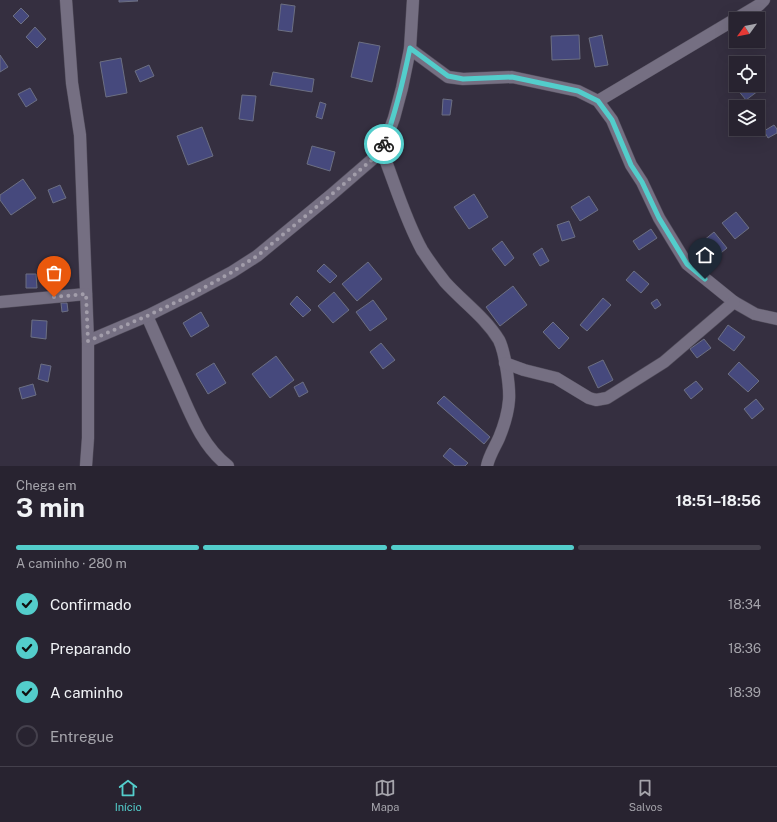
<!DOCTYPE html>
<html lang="pt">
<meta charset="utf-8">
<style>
:root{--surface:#282330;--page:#342f3c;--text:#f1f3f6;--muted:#a5a4ab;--line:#44404c;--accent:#53cdcb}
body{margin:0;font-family:"Public Sans",sans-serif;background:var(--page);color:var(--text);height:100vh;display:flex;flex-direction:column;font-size:15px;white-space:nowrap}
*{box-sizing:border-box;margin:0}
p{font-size:13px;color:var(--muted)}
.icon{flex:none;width:22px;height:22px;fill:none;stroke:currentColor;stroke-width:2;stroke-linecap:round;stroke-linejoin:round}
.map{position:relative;height:466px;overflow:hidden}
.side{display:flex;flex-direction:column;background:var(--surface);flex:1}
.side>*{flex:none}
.needle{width:26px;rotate:237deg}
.controls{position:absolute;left:729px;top:12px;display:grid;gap:8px}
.controls a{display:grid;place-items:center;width:36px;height:36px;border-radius:0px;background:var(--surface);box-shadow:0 4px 16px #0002,0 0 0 1px var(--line);font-size:20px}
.pin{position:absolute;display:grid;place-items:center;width:34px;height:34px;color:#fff;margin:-41px -17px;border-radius:50% 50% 50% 0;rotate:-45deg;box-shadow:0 0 4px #0007}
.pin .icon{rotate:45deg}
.courier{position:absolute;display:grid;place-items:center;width:40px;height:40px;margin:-20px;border:3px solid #53cdcb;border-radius:50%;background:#fff;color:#222;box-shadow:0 1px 5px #0007}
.summary em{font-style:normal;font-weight:700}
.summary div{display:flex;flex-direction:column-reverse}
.summary{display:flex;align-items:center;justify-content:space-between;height:68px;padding:0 16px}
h1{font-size:26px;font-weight:700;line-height:30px}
.bar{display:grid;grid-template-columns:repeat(4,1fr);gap:6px 4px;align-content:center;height:48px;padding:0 16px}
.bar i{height:5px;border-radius:3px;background:var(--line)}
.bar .current{background:var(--accent)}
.bar p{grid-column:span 4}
ol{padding:0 16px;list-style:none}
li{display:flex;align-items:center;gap:12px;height:44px}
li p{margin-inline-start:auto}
li .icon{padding:4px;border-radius:50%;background:var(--accent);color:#111;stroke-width:4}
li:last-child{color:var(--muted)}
li i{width:22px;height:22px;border:2px solid var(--line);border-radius:50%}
.tabs{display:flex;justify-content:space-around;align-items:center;height:56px;border-top:1px solid var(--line);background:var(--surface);font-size:11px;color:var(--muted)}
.tabs a{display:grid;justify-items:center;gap:2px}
.tabs .current{color:var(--accent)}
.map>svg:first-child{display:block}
.building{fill:#46497d;stroke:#6c6f82}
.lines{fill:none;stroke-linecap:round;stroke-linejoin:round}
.minor-casing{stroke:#524d5b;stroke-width:13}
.minor{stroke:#756f82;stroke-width:12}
.done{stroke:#a29daa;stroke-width:4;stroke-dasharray:0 7.2}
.route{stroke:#53cdcb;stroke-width:5}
</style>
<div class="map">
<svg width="777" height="466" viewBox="0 0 777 466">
<rect width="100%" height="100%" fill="#352f40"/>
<!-- building -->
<g class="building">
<polygon points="119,0 137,0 138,1 119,2"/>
<polygon points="281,4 295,6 292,32 278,30"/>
<polygon points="21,8 29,16 21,24 13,16"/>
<polygon points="35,27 46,39 37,48 26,37"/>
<polygon points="579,35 580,59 552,60 551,36"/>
<polygon points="602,35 608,65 595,67 589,38"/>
<polygon points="359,42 380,46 372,82 351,77"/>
<polygon points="0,55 8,67 0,72"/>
<polygon points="121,58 127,93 106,97 100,62"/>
<polygon points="149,65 154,76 140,82 135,71"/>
<polygon points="273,72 314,79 312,92 270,85"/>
<polygon points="742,85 753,85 758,91 746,100 737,89"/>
<polygon points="30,88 37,100 26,107 18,94"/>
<polygon points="242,95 256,96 253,121 239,119"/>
<polygon points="443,99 452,100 450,115 442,115"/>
<polygon points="320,102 326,104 322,119 316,117"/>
<polygon points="774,125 777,129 777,133 768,138 764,131"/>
<polygon points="202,127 213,156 188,165 177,136"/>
<polygon points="312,146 335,152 330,171 307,164"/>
<polygon points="23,179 36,198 11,215 0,200 0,195"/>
<polygon points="60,185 66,198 53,203 48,190"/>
<polygon points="474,194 488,217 469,229 454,207"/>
<polygon points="589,196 598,210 580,221 571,207"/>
<polygon points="736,212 749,228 735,239 722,223"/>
<polygon points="569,221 575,237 562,241 557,225"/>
<polygon points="651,229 657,238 639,250 633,241"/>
<polygon points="714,232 727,248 716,257 703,241"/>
<polygon points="502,241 514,258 505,266 492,249"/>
<polygon points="542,248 549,261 540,266 533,254"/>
<polygon points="368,262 382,279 357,301 342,284"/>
<polygon points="324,264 337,276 330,283 317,271"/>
<polygon points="634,271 649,284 641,293 626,280"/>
<polygon points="26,274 36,274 37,288 26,288"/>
<polygon points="513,286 527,305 500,326 486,307"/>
<polygon points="334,292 349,310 333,323 318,306"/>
<polygon points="297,296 311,310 303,317 290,304"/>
<polygon points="603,298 611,305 587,331 580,325"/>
<polygon points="657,299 661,305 655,309 651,303"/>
<polygon points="373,300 387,319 370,331 356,312"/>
<polygon points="61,303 67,303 68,311 62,312"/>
<polygon points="201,312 209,326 191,337 183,323"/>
<polygon points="32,320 47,321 46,339 31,337"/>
<polygon points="553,322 569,338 559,349 543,332"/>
<polygon points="728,325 745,337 734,351 718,339"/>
<polygon points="704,339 711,348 697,358 690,349"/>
<polygon points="381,343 395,360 383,369 370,352"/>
<polygon points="276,356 294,380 270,398 252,374"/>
<polygon points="603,360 613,380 598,388 588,367"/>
<polygon points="739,362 759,381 748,392 728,374"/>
<polygon points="214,363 226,383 208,394 196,374"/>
<polygon points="41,364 51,366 48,382 38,379"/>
<polygon points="696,381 703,389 691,399 684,390"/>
<polygon points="303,382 308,392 299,397 294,387"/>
<polygon points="33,384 36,395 22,399 19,388"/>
<polygon points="444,396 490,437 484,444 437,403"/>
<polygon points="756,399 764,409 752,419 744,409"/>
<polygon points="450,448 468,463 465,466 455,466 443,456"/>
</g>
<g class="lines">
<defs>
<g id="minor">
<polyline points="66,0 72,83 80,135 88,341 88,438 86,466"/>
<polyline points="410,49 448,77 463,79 512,77 578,91 598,101 612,120 631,165 642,182 659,218 687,264 734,302 755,314 777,319"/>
<polyline points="598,101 759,5 764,0"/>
<path d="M 382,151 C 395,184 405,219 422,250 C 429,261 437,272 445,282 C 463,302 485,317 499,340 C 505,352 510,387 509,400 C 508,413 504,426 499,438 C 495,447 489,456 487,466"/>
<polyline points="0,302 86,294"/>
<path d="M 147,316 C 157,339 168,363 178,386 C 191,415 202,446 228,466"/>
<polyline points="88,341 147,316 189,295 232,272 257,256 331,195 382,151 394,118 402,88 410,49 413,0"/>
<polyline points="505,363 524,370 556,378 589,398 596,400 607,398 664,362 734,302"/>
</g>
</defs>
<!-- minor casing -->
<use href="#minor" class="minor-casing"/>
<!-- minor -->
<use href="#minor" class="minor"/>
</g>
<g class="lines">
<!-- done -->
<polyline class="done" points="54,297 86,294 88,341 147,316 189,296 232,272 257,256 331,195 382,151 384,144"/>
<!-- route -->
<path class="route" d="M 384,144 C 396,112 403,82 410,48 L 448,76 L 463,79 L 512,77 L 578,91 L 598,101 L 612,120 L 631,165 L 642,182 L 659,218 L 687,264 L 705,279"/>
</g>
</svg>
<div class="controls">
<a><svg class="needle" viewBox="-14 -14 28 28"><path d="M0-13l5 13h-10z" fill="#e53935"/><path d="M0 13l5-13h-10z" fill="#a5a4ab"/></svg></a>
<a><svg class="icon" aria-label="locate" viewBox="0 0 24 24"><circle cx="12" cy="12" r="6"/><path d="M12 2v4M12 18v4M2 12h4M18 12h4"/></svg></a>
<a><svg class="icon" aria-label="layers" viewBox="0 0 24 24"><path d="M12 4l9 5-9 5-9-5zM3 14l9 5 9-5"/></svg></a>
</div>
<div class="pin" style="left:54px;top:297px;background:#ea580c"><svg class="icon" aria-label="bag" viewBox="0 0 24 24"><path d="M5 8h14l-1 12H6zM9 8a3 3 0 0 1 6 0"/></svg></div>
<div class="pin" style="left:705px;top:279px;background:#1f2937"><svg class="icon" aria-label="home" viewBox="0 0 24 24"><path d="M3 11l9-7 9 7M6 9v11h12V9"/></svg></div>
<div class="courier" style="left:384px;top:144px"><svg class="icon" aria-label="bike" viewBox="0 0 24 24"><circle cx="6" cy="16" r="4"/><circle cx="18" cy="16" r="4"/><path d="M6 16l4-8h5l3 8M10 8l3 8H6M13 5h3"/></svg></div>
</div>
<section class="side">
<div class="summary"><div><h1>3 min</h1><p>Chega em</p></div><em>18:51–18:56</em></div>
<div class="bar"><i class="current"></i><i class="current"></i><i class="current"></i><i></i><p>A caminho · 280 m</p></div>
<ol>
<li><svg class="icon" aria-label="check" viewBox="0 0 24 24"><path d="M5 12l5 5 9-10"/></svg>Confirmado<p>18:34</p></li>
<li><svg class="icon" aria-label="check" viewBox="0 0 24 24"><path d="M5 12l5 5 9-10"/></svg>Preparando<p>18:36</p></li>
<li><svg class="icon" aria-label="check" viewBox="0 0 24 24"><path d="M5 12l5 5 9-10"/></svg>A caminho<p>18:39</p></li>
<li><i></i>Entregue</li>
</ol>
</section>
<nav class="tabs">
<a class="current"><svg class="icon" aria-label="home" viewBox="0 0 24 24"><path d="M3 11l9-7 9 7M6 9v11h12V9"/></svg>Início</a>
<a><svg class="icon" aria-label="map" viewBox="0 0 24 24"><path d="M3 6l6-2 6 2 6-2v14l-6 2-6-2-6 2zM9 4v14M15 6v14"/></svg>Mapa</a>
<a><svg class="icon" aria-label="saved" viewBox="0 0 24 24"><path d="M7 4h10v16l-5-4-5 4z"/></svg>Salvos</a>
</nav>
